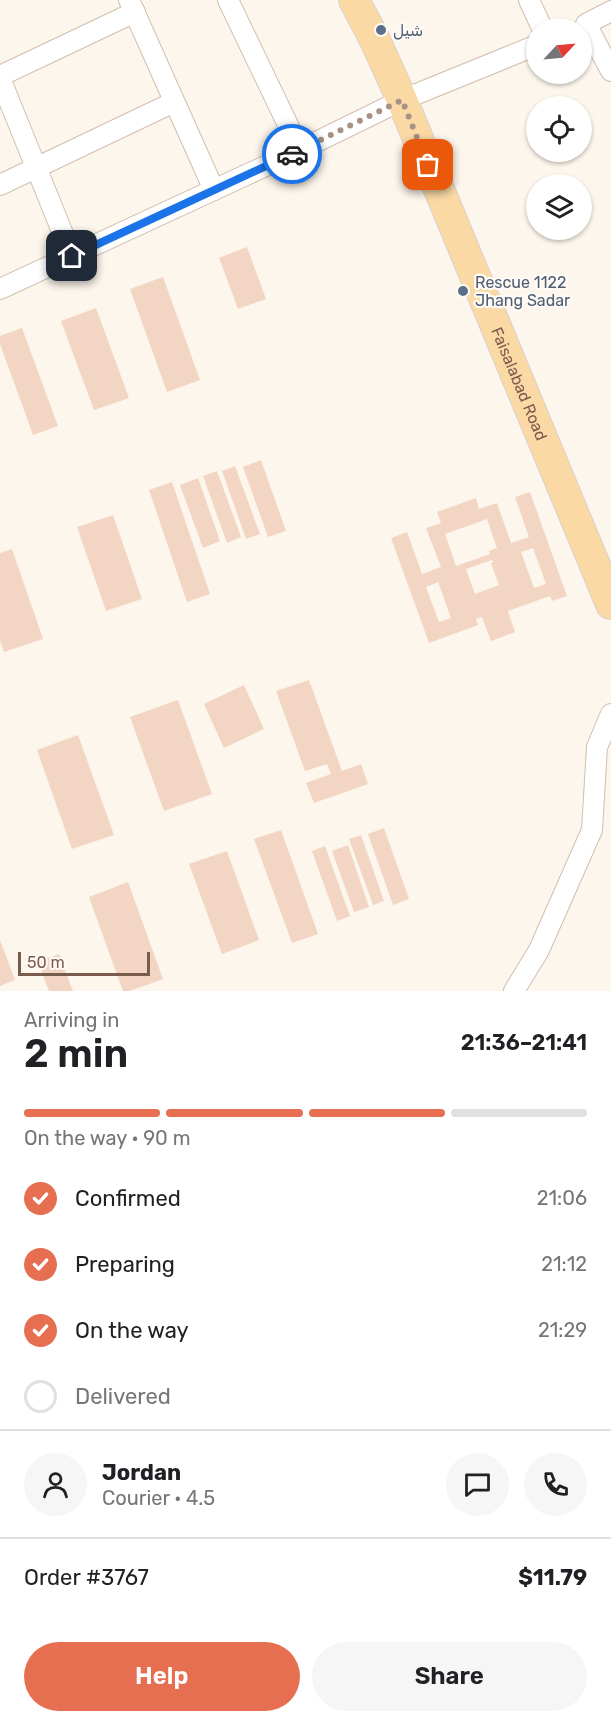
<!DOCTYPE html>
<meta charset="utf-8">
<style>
:root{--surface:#fff;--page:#f6f6f6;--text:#202124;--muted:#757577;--line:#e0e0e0;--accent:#e76f51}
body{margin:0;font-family:Rubik,Cairo,sans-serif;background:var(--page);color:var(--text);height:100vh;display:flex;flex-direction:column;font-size:22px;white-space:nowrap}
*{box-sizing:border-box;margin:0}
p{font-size:20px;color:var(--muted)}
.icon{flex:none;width:33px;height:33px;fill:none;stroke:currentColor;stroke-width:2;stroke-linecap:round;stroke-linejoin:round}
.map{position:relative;height:991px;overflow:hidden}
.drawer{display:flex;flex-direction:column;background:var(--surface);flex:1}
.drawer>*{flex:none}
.needle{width:39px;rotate:64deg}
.buttons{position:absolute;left:526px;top:18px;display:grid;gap:12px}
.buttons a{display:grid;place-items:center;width:66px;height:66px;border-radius:50%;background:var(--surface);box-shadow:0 2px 4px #0004;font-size:30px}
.scale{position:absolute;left:18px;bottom:15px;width:132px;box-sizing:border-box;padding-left:6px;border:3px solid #7a5c4d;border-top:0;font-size:16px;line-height:21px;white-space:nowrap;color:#7a5c4d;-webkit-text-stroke:4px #fffaf3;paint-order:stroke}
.pin{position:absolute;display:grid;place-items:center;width:51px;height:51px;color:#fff;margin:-26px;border-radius:12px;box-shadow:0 3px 9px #0006}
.courier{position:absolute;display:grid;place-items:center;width:60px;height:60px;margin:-30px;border:4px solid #1a73e8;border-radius:50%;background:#fff;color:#222;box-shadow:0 2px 8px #0007}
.head em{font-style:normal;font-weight:600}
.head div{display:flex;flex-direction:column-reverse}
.head{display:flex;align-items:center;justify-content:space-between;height:102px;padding:0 24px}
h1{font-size:39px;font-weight:600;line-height:45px}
.bar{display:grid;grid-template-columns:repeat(4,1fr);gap:9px 6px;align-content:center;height:72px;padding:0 24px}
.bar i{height:8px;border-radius:4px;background:var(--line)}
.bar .on{background:var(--accent)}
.bar p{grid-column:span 4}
.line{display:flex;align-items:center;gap:15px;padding:0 24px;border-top:2px solid var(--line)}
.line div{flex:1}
.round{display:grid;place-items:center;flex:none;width:63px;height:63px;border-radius:32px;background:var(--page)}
ol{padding:0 24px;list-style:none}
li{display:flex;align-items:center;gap:18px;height:66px}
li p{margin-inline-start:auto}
li .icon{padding:6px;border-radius:50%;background:var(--accent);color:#fff;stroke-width:4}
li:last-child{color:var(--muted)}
li i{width:33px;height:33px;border:3px solid var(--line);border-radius:50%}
.button{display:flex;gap:12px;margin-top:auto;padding:12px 24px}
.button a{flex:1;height:69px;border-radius:36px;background:var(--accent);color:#fff;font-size:24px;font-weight:600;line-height:69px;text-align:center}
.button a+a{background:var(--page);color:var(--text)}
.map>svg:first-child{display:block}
.building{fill:#f3d5c3;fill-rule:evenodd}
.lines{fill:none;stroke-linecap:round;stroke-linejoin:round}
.street-casing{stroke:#d1beb0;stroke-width:22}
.primary-casing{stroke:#dad1cd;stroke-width:32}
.street{stroke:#fff;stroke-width:20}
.primary{stroke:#fbd9a5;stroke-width:30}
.done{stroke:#a89285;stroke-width:6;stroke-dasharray:0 10.8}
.route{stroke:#1a73e8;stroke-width:8}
.service-dot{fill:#5c6f8a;stroke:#fffaf3;stroke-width:2}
.labels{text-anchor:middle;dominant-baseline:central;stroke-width:4.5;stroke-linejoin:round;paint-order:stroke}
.service-label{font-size:16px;fill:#4e5e75;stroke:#fffaf3;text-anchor:start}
.street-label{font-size:16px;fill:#7a5c4d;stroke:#fffaf3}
</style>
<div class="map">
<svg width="611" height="991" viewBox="0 0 611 991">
<rect width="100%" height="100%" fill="#fdf6ec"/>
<!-- building -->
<g class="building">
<polygon points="247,247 266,299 238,309 219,258"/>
<polygon points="163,277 200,380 167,392 130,289"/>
<polygon points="96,308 129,398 94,410 61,321"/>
<polygon points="22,328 58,426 33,435 0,344 0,336"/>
<polygon points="261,460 286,531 268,537 243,467"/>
<polygon points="235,466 260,534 246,539 222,471"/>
<polygon points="217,471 241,537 227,543 203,476"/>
<polygon points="198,478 220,541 203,548 180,485"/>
<polygon points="172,482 210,594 187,602 149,490"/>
<path d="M 530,492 L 567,596 L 552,601 L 550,596 L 508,611 L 515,632 L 491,641 L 482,617 L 476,619 L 478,625 L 429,643 L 391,538 L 407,532 L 422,574 L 441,567 L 426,528 L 441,523 L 437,512 L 476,498 L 479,509 L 497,503 L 511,543 L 529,537 L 515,497 ZM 487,519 L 497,548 L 489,551 L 490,554 L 456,566 L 445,534 ZM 533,548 L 546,584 L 534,588 L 521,552 ZM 492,560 L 493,562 L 491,563 L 499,585 L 475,594 L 466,569 ZM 438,582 L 451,618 L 439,622 L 426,587 Z"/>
<polygon points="113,515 142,599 106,611 77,527"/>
<polygon points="12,549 43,639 4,652 0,641 0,553"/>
<polygon points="309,680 342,771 361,764 368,784 314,803 306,783 331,774 327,764 305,771 276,691"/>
<polygon points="244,685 264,729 224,748 204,704"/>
<polygon points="178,700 212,794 164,811 130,717"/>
<polygon points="78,735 114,835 72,849 37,750"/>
<polygon points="384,828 409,899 393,905 368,834"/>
<polygon points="281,830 318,934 292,943 254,839"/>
<polygon points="361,835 384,901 373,905 349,839"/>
<polygon points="348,845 369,907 354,912 332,851"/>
<polygon points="325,846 350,916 337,921 312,851"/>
<polygon points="227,851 259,940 222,954 189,864"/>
<polygon points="128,882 163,979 130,991 123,991 89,897"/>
<polygon points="0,940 15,980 0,986"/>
<polygon points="59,954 73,991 49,991 38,962"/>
</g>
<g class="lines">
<defs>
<g id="street">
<polyline points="129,0 214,190"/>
<polyline points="228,0 300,150"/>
<polyline points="529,0 542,28"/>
<polyline points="611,11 586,24 611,71"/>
<polyline points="0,76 135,12"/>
<polyline points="0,78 72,256"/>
<polyline points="0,185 174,102"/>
<polyline points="0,289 300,150 402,100 537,45"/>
<polyline points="514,991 539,950 592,830 597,747 611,714"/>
</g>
<g id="primary">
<path id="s1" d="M 354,0 L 375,40 L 402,100 L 611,604"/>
</g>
</defs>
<!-- street casing -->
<use href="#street" class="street-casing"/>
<!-- primary casing -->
<use href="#primary" class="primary-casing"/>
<!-- street -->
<use href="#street" class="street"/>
<!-- primary -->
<use href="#primary" class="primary"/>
</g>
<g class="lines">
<!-- done -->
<polyline class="done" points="292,154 402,100 428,165"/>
<!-- route -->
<polyline class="route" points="72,256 292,154"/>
</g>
<!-- markers -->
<g class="service-dot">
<circle cx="381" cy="30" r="6"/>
<circle cx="463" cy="291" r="6"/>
</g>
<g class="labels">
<!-- service labels -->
<g class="service-label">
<text x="393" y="30">شیل</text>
<text x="475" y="282">Rescue 1122<tspan x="475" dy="18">Jhang Sadar</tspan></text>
</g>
<!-- street labels -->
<g class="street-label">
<text stroke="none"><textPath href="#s1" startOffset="418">Faisalabad Road</textPath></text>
</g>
</g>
</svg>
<div class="buttons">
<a><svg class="needle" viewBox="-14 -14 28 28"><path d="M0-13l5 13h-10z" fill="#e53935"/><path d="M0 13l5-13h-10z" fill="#757577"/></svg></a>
<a><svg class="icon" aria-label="locate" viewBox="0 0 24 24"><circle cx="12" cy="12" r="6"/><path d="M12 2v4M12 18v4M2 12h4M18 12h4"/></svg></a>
<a><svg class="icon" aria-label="layers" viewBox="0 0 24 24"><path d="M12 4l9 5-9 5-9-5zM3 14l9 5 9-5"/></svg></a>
</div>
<div class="scale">50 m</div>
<div class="pin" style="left:428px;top:165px;background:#ea580c"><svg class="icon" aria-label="bag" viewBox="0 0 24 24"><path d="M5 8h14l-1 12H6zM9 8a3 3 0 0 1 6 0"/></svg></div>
<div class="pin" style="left:72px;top:256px;background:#1f2937"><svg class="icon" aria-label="home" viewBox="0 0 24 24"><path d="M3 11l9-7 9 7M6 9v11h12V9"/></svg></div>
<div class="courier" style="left:292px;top:154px"><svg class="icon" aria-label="car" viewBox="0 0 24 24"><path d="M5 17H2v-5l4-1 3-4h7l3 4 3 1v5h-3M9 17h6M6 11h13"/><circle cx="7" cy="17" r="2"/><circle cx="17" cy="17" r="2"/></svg></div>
</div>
<section class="drawer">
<div class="head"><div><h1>2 min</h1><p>Arriving in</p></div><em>21:36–21:41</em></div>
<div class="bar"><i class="on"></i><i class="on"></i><i class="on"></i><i></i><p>On the way · 90 m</p></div>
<ol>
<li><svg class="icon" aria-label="check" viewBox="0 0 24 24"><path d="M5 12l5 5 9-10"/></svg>Confirmed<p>21:06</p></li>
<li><svg class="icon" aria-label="check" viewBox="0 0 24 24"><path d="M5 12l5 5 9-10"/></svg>Preparing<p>21:12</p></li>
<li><svg class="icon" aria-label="check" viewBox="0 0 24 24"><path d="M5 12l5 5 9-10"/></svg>On the way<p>21:29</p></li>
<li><i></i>Delivered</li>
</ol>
<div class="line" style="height:108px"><a class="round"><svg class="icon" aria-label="person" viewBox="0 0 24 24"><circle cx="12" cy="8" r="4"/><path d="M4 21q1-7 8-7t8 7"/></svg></a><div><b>Jordan</b><p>Courier · 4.5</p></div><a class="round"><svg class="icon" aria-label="chat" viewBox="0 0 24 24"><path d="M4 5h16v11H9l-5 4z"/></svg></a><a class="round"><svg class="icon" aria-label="phone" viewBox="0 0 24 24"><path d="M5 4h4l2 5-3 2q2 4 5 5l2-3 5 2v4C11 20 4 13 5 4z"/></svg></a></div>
<div class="line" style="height:78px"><div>Order #3767</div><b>$11.79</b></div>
<div class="button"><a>Help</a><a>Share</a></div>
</section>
